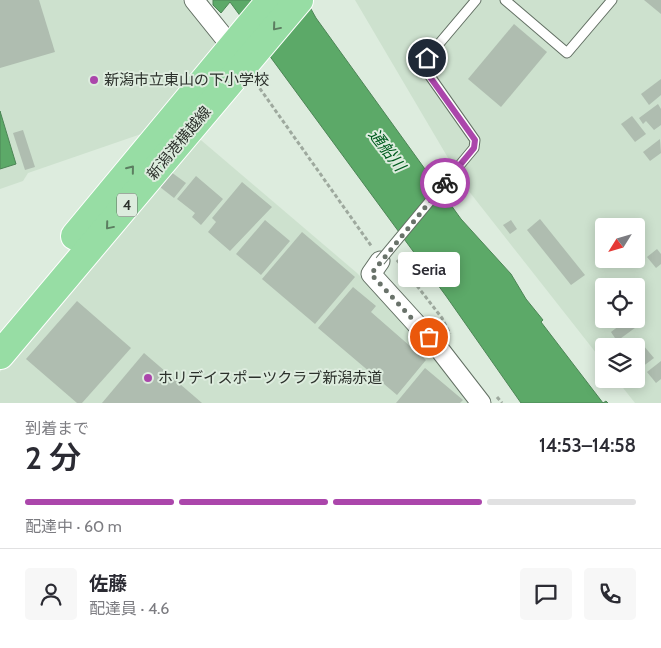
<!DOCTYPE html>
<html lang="ja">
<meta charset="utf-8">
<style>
:root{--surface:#fff;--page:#f7f7f7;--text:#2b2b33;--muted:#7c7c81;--line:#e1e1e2;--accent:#ab46ab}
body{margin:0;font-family:Cabin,"Noto Sans JP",sans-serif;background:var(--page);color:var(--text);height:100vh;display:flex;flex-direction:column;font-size:19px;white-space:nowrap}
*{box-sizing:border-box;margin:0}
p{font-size:16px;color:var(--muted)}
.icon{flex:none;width:28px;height:28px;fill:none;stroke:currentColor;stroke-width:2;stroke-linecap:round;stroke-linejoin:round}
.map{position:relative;height:403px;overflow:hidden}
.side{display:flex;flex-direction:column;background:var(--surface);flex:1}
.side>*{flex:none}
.needle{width:32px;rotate:233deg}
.tools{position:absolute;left:595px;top:218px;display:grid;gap:10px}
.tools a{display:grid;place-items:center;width:50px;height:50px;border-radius:5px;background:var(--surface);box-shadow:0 2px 12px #0003;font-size:25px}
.pin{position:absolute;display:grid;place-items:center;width:42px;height:42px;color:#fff;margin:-21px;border:2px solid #fff;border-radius:50%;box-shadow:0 1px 5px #0007}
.courier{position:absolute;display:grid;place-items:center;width:50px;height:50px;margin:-25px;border:4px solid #ab46ab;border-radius:50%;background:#fff;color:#222;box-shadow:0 1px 6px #0007}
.bubble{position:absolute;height:35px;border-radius:5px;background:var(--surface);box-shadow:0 2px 12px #0003;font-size:16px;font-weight:600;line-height:35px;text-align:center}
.head em{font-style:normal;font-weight:600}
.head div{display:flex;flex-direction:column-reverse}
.head{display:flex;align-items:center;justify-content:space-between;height:85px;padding:0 25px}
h1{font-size:32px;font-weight:600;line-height:38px}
.bar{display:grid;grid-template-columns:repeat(4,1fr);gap:8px 5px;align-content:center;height:60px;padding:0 25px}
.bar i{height:6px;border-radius:4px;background:var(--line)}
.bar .current{background:var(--accent)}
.bar p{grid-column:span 4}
.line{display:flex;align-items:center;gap:12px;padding:0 25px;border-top:1px solid var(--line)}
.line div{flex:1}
.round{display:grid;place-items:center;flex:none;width:52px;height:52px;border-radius:5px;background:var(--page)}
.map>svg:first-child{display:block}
.built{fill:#cde1ce;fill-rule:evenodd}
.water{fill:#5ca968;stroke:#4d8556}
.building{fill:#afbdb0}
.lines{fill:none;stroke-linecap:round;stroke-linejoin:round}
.service-casing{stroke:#626f63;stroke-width:11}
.minor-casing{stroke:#626f63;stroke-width:21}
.primary-casing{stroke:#fff;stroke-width:30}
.path{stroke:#9ea99e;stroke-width:3;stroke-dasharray:4 2.5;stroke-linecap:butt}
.service{stroke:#fff;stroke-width:9}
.minor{stroke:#fff;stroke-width:19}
.primary{stroke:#97dda4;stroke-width:28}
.service-bridge-casing{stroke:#626f63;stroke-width:11;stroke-linecap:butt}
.service-bridge{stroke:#fff;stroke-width:9}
.oneway{stroke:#5c7e61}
.done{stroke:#69726a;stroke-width:5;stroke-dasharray:0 9}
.route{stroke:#ab46ab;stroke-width:6}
.poi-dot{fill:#ab46ab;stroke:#ddecde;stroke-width:2}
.labels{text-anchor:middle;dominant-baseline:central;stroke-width:4;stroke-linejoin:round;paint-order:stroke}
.shield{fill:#ddecde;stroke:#606861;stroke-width:1}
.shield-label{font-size:14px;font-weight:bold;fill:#2b302b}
.poi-label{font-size:15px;fill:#2b302b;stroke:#ddecde;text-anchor:start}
.street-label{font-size:15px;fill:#2b302b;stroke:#ddecde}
.water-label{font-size:16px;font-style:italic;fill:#005d1f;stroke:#ddecde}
</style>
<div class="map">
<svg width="661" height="403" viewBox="0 0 661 403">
<rect width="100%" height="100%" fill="#ddecde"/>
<!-- built -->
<g class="built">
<polygon points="0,0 182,0 217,45 144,133 28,173 23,181 0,189"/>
<path d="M 355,0 L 661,0 L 661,403 L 635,403 L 616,379 L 636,379 L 636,346 L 604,346 L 604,363 L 464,185 ZM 604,226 L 636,226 L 636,259 L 604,259 ZM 604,286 L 636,286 L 636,319 L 604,319 Z"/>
<polygon points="195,135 357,273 437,353 475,403 0,403 0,372"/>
</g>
<!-- water -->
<g class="water">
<polygon points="213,0 306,0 316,18 461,219 511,274 526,299 543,320 541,322 603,403 606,401 608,403 521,403 446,296 230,2 221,13 213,5"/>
<polygon points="0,111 16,164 0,169"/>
</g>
<!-- building -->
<g class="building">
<polygon points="0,0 39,0 55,52 0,68"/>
<polygon points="644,0 661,0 661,14"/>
<polygon points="514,24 547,52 501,107 468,79"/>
<polygon points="661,79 661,95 649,105 641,94"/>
<polygon points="658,104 661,109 661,125 654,130 646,121 643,124 639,118"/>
<polygon points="632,116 646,134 635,142 621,124"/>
<polygon points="23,130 35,167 25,170 13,133"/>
<polygon points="660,139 661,153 650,161 643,152"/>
<polygon points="171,172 186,183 174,198 160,187"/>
<polygon points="196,176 223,199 201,225 192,217 195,213 177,199"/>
<polygon points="242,182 272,207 230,251 208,232 216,222 212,218"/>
<polygon points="540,219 585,275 571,285 527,230"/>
<polygon points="265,220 290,241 261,275 236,254"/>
<polygon points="511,220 517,229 510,234 503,225"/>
<polygon points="302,232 355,277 315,324 262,279"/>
<polygon points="657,249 661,254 661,264 656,268 647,257"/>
<polygon points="353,287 376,306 371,312 426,360 397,395 318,328"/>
<polygon points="604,298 604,311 598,303"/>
<polygon points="77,301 131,348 82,403 77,403 26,359"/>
<polygon points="628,319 634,319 639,325 617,341 611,332"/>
<polygon points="638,339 654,358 642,367 636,359 636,346 628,346"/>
<polygon points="144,353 202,403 102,403"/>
<polygon points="661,361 661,379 656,383 647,372"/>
<polygon points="425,368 463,400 460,403 396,403"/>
</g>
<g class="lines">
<defs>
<g id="service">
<polyline points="505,0 567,53 612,0"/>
<polyline points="449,178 474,148 475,140 425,69 427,58 476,0"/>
</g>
<g id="minor">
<polyline points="194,0 231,46"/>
<polyline points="380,261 371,274 440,350 481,403"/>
</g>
<g id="primary">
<polyline points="75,236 271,0"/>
<polyline points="0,355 299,0"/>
</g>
</defs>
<!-- service casing -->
<use href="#service" class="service-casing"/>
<!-- minor casing -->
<use href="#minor" class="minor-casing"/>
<!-- primary casing -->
<use href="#primary" class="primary-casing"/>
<!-- path -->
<g class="path">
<polyline points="256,83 372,247"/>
<polyline points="397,260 442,318 450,334"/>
<polyline points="497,397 502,403"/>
</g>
<!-- service -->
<use href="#service" class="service"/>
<!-- minor -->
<use href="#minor" class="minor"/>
<!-- primary -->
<use href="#primary" class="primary"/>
<defs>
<polyline id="service-bridge" points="380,261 449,178"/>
</defs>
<!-- service-bridge casing -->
<use href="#service-bridge" class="service-bridge-casing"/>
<!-- service-bridge -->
<use href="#service-bridge" class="service-bridge"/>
</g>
<!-- one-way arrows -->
<defs><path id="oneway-chevron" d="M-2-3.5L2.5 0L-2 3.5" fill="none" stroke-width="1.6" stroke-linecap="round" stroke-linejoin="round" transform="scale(1.25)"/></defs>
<g class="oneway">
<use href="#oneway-chevron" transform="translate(276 27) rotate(130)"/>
<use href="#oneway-chevron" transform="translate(131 169) rotate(-51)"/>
<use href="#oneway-chevron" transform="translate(109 226) rotate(130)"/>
</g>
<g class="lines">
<!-- done -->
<polyline class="done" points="429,337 371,274 445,183"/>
<!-- route -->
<polyline class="route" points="427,58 425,70 475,140 474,148 445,183"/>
</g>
<!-- markers -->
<g class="poi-dot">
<circle cx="94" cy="80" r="5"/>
<circle cx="148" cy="378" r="5"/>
</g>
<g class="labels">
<!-- shield labels -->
<rect class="shield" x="117" y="193.5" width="20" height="23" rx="4"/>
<g class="shield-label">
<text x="127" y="205">4</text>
</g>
<!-- poi labels -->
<g class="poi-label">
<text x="104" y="80">新潟市立東山の下小学校</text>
<text x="158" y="378">ホリデイスポーツクラブ新潟赤道</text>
</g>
<!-- street labels -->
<g class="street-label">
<text transform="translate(179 143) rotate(-50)">新潟港横越線</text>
</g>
<!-- water labels -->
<g class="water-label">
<text transform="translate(387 150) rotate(52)">通船川</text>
</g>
</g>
</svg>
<div class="tools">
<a><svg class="needle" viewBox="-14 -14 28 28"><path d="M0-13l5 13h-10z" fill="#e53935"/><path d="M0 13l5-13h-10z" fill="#7c7c81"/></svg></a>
<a><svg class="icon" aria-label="locate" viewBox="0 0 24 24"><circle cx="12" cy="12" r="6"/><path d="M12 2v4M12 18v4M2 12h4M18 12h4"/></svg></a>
<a><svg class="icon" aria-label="layers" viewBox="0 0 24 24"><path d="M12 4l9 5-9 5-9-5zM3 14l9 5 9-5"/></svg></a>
</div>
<div class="pin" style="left:429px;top:337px;background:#ea580c"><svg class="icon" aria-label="bag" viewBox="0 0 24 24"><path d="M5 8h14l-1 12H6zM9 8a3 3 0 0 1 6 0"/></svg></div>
<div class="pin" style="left:427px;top:58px;background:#1f2937"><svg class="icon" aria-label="home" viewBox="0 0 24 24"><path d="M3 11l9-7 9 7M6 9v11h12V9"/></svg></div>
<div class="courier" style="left:445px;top:183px"><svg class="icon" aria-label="bike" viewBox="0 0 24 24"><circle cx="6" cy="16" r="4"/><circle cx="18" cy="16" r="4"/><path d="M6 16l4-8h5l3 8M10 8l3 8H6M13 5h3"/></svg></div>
<div class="bubble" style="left:398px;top:252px;width:62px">Seria</div>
</div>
<section class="side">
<div class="head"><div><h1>2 分</h1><p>到着まで</p></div><em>14:53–14:58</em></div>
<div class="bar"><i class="current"></i><i class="current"></i><i class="current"></i><i></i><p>配達中 · 60 m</p></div>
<div class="line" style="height:90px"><a class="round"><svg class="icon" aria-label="person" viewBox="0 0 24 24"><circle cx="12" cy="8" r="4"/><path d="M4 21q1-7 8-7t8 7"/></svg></a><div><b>佐藤</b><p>配達員 · 4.6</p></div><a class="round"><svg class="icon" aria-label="chat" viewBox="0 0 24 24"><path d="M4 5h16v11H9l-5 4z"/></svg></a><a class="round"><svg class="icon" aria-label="phone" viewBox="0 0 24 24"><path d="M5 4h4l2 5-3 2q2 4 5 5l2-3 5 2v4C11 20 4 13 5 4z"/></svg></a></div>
</section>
